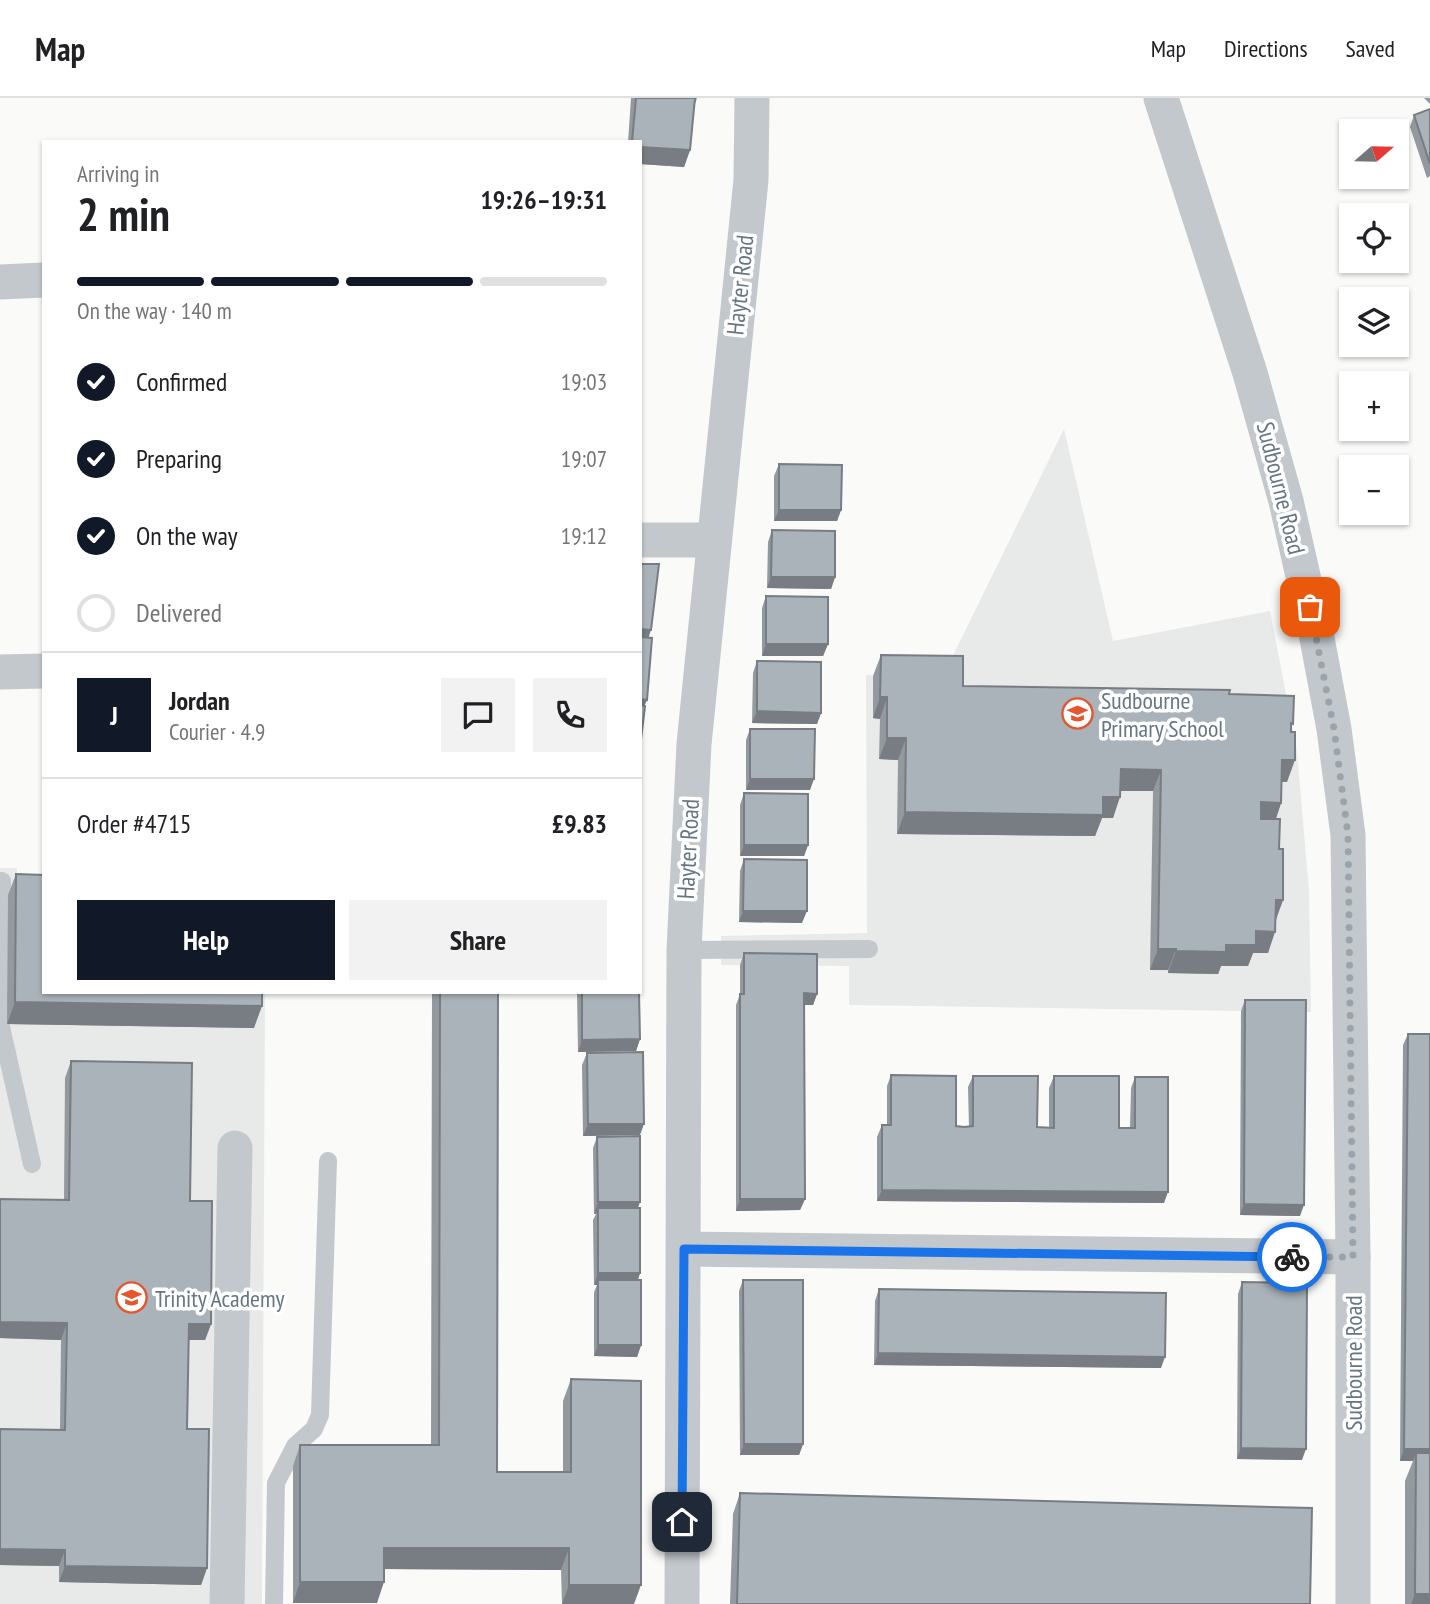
<!DOCTYPE html>
<meta charset="utf-8">
<style>
:root{--surface:#fff;--page:#f2f2f2;--text:#202124;--muted:#757577;--line:#e0e0e0;--accent:#111827}
body{margin:0;font-family:"PT Sans Narrow",sans-serif;background:var(--page);color:var(--text);height:100vh;display:flex;flex-direction:column;font-size:26px;white-space:nowrap}
*{box-sizing:border-box;margin:0}
p{font-size:23px;color:var(--muted)}
.icon{flex:none;width:38px;height:38px;fill:none;stroke:currentColor;stroke-width:2;stroke-linecap:round;stroke-linejoin:round}
.map{position:relative;flex:1;overflow:hidden}
.details{position:absolute;left:42px;top:42px;width:600px;height:854px;display:flex;flex-direction:column;background:var(--surface);border-radius:0px;box-shadow:0 2px 5px #0004}
.details>*{flex:none}
.needle{width:46px;rotate:70deg}
.buttons{position:absolute;left:1339px;top:21px;display:grid;gap:14px}
.buttons a{display:grid;place-items:center;width:70px;height:70px;border-radius:0px;background:var(--surface);box-shadow:0 2px 5px #0004;font-size:35px}
.pin{position:absolute;display:grid;place-items:center;width:60px;height:60px;color:#fff;margin:-30px;border-radius:14px;box-shadow:0 4px 10px #0006}
.courier{position:absolute;display:grid;place-items:center;width:70px;height:70px;margin:-35px;border:5px solid #1a73e8;border-radius:50%;background:#fff;color:#222;box-shadow:0 2px 9px #0007}
.headline em{font-style:normal;font-weight:600}
.headline div{display:flex;flex-direction:column-reverse}
.headline{display:flex;align-items:center;justify-content:space-between;height:119px;padding:0 35px}
h1{font-size:46px;font-weight:600;line-height:52px}
.bar{display:grid;grid-template-columns:repeat(4,1fr);gap:10px 7px;align-content:center;height:84px;padding:0 35px}
.bar i{height:9px;border-radius:5px;background:var(--line)}
.bar .on{background:var(--accent)}
.bar p{grid-column:span 4}
.line{display:flex;align-items:center;gap:18px;padding:0 35px;border-top:2px solid var(--line)}
.line div{flex:1}
.round{display:grid;place-items:center;flex:none;width:74px;height:74px;border-radius:0px;background:var(--page)}
ol{padding:0 35px;list-style:none}
li{display:flex;align-items:center;gap:21px;height:77px}
li p{margin-inline-start:auto}
li .icon{padding:7px;border-radius:50%;background:var(--accent);color:#fff;stroke-width:4}
li:last-child{color:var(--muted)}
li i{width:38px;height:38px;border:4px solid var(--line);border-radius:50%}
.action{display:flex;gap:14px;margin-top:auto;padding:14px 35px}
.action a{flex:1;height:80px;border-radius:0px;background:var(--accent);color:#fff;font-size:28px;font-weight:600;line-height:80px;text-align:center}
.action a+a{background:var(--page);color:var(--text)}
header{display:flex;align-items:center;gap:42px;box-sizing:border-box;height:98px;padding:0 35px;background:var(--surface);border-bottom:2px solid var(--line)}
header strong{font-size:33px}
nav{display:flex;gap:38px;margin-inline-start:auto;font-size:24px}
.map>svg:first-child{display:block}
.built{fill:#e8e9e9}
.lines{fill:none;stroke-linecap:round;stroke-linejoin:round}
.service{stroke:#c3c8cc;stroke-width:18}
.minor{stroke:#c3c8cc;stroke-width:35}
.wall{fill:#929a9f}
.shaded-wall{fill:#777d82}
.building{fill:#aab3b9;stroke:#777d82;stroke-width:2}
.done{stroke:#99a4ac;stroke-width:7;stroke-dasharray:0 12.6}
.route{stroke:#1a73e8;stroke-width:9}
.labels{text-anchor:middle;dominant-baseline:central;stroke-width:7;stroke-linejoin:round;paint-order:stroke}
.street-label{font-size:24px;fill:#657683;stroke:#fff}
.poi-label{font-size:24px;fill:#657683;stroke:#fff;text-anchor:start}
</style>
<header>
<strong>Map</strong>
<nav><a>Map</a><a>Directions</a><a>Saved</a></nav>
</header>
<div class="map">
<svg width="1430" height="1506" viewBox="0 0 1430 1506">
<rect width="100%" height="100%" fill="#fafaf8"/>
<!-- built -->
<g class="built">
<polygon points="1064,331 1113,543 1270,513 1297,653 1309,793 1311,914 849,907 849,868 721,867 721,838 867,835 866,577 943,578"/>
<polygon points="0,770 17,770 17,782 44,894 265,894 262,1506 0,1506"/>
</g>
<g class="lines">
<!-- service -->
<g class="service">
<polyline points="0,783 2,783 1,929 32,1066"/>
<polyline points="684,852 869,851"/>
<polyline points="274,1506 276,1385 295,1348 314,1331 320,1317 328,1063"/>
</g>
<!-- minor -->
<g class="minor">
<polyline points="1161,0 1250,275 1286,403 1316,535 1334,631 1348,737 1353,1159 1353,1506"/>
<polyline points="0,184 44,182"/>
<polyline points="640,442 713,442"/>
<polyline points="0,574 44,573"/>
<polyline points="684,1151 1353,1159"/>
<polyline points="227,1506 235,1050"/>
<polyline points="682,1506 684,852 694,646 751,82 752,0"/>
</g>
</g>
<!-- wall -->
<g class="wall">
<polygon points="631,0 697,0 694,9 690,52 684,69 640,66 640,44 628,44"/>
<polygon points="1424,0 1430,0 1430,6"/>
<polygon points="1430,11 1430,78 1427,80 1410,29 1414,17"/>
<polygon points="779,366 841,412 837,423 774,423 774,378"/>
<polygon points="772,432 835,479 831,491 767,490 768,444"/>
<polygon points="766,498 828,546 823,558 762,558 762,510"/>
<polygon points="881,557 963,588 1229,596 1291,632 1287,684 1282,684 1281,705 1276,721 1279,751 1283,802 1276,822 1268,855 1253,855 1248,868 1221,868 1218,876 1168,875 1168,872 1150,872 1153,693 1121,693 1113,720 1102,720 1095,738 897,736 898,662 879,661 880,621 873,620 873,578"/>
<polygon points="757,563 821,615 817,626 752,625 753,575"/>
<polygon points="750,631 810,692 746,692 746,642"/>
<polygon points="744,695 808,747 804,758 740,758 740,707"/>
<polygon points="744,761 802,825 739,824 740,773"/>
<polygon points="16,776 254,930 7,926 8,797"/>
<polygon points="744,855 817,896 813,907 804,907 805,1101 800,1112 736,1113 736,907 740,896 740,867"/>
<polygon points="432,894 498,894 497,1374 563,1374 563,1303 571,1281 634,1506 562,1506 561,1472 384,1471 377,1505 293,1505 293,1368 300,1347 431,1347"/>
<polygon points="577,894 639,894 640,941 636,953 578,954"/>
<polygon points="1245,902 1300,1118 1240,1117 1241,913"/>
<polygon points="1408,936 1430,1506 1405,1506 1405,1383 1413,1363 1400,1363 1403,947"/>
<polygon points="587,955 640,1037 583,1038 582,967"/>
<polygon points="71,963 190,1103 211,1226 205,1242 188,1242 187,1331 207,1470 201,1487 59,1484 59,1468 0,1467 0,1331 60,1332 61,1242 0,1240 0,1101 64,1102 65,980"/>
<polygon points="891,977 956,1028 969,1029 968,989 973,978 1037,1029 1049,1030 1049,990 1054,978 1119,1030 1130,1030 1131,990 1135,979 1164,1105 877,1103 877,1039 882,1027 887,1027 887,988"/>
<polygon points="597,1039 638,1110 640,1175 638,1182 641,1247 637,1259 594,1258 594,1194 597,1187 594,1187 593,1122 596,1116 594,1116 593,1050"/>
<polygon points="743,1182 803,1346 799,1357 740,1357 739,1193"/>
<polygon points="1242,1184 1302,1362 1237,1361 1238,1196"/>
<polygon points="879,1191 1161,1270 874,1267 875,1203"/>
<polygon points="740,1395 1310,1506 730,1506 733,1416"/>
</g>
<!-- shaded-wall -->
<g class="shaded-wall">
<polygon points="640,49 690,52 684,69 640,66"/>
<polygon points="779,412 841,412 837,423 774,423"/>
<polygon points="771,479 835,479 831,491 767,490"/>
<polygon points="640,531 651,532 647,544 640,543"/>
<polygon points="766,546 828,546 823,558 762,558"/>
<polygon points="880,599 887,599 880,621 873,620"/>
<polygon points="640,601 647,602 642,613 640,613"/>
<polygon points="757,613 821,615 817,626 752,625"/>
<polygon points="887,640 906,640 898,662 879,661"/>
<polygon points="1282,662 1295,662 1287,684 1274,683"/>
<polygon points="1121,671 1161,672 1153,693 1113,693"/>
<polygon points="750,681 814,681 810,692 746,692"/>
<polygon points="1103,699 1120,699 1113,720 1102,720 1095,738 897,736 905,714"/>
<polygon points="1261,704 1281,705 1274,726 1253,725"/>
<polygon points="744,747 808,747 804,758 740,758"/>
<polygon points="1276,802 1283,802 1275,823"/>
<polygon points="743,813 807,813 802,825 739,824"/>
<polygon points="1256,833 1275,834 1268,855 1253,855 1248,868 1221,868 1218,876 1168,875 1176,853"/>
<polygon points="1158,851 1176,851 1168,872 1150,872"/>
<polygon points="804,895 817,896 813,907 800,907"/>
<polygon points="15,904 262,908 254,930 7,926"/>
<polygon points="640,941 636,953 578,954 582,942"/>
<polygon points="588,1026 644,1026 640,1037 583,1038"/>
<polygon points="882,1092 1168,1094 1164,1105 877,1103"/>
<polygon points="740,1101 805,1101 800,1112 736,1113"/>
<polygon points="598,1104 640,1104 636,1116 598,1110 596,1116 594,1116"/>
<polygon points="1244,1106 1304,1107 1300,1118 1240,1117"/>
<polygon points="598,1175 640,1175 636,1187 598,1182 597,1187 594,1187"/>
<polygon points="0,1224 67,1225 61,1242 0,1240"/>
<polygon points="189,1226 211,1226 205,1242 183,1242"/>
<polygon points="598,1247 641,1247 637,1259 594,1258"/>
<polygon points="878,1255 1165,1259 1161,1270 874,1267"/>
<polygon points="744,1346 803,1346 799,1357 740,1357"/>
<polygon points="1241,1350 1306,1351 1302,1362 1237,1361"/>
<polygon points="1404,1351 1430,1351 1430,1363 1416,1355 1413,1363 1400,1363"/>
<polygon points="384,1450 569,1450 561,1472 376,1471"/>
<polygon points="0,1451 65,1452 59,1468 0,1467"/>
<polygon points="65,1468 207,1470 201,1487 59,1484"/>
<polygon points="300,1484 384,1484 377,1505 293,1505"/>
<polygon points="569,1487 641,1487 634,1506 562,1506"/>
<polygon points="1415,1496 1430,1496 1430,1506 1411,1506"/>
</g>
<!-- building -->
<g class="building">
<polygon points="636,0 695,0 690,52 640,49 640,44 632,44"/>
<polygon points="1430,11 1430,66 1414,17"/>
<polygon points="779,366 842,367 841,412 779,412"/>
<polygon points="772,432 835,433 835,479 771,479"/>
<polygon points="640,466 659,466 651,532 640,531"/>
<polygon points="766,498 828,499 828,546 766,546"/>
<polygon points="640,539 652,540 647,602 640,601"/>
<polygon points="881,557 963,558 963,588 1230,592 1229,596 1294,598 1293,626 1291,625 1291,634 1295,634 1295,662 1282,662 1281,705 1261,704 1261,721 1280,721 1279,751 1283,751 1283,802 1276,802 1275,834 1256,833 1256,847 1226,847 1226,854 1176,853 1176,851 1158,851 1161,672 1121,671 1120,699 1103,699 1103,717 905,714 906,640 887,640 887,599 880,599"/>
<polygon points="757,563 821,564 821,615 757,613"/>
<polygon points="640,607 645,608 640,650"/>
<polygon points="750,631 815,631 814,681 750,681"/>
<polygon points="744,695 808,696 808,747 744,747"/>
<polygon points="744,761 807,762 807,813 743,813"/>
<polygon points="16,776 44,777 44,894 262,894 262,908 15,904"/>
<polygon points="744,855 817,856 817,896 804,895 805,1101 740,1101 740,896 744,896"/>
<polygon points="440,894 498,894 497,1374 571,1374 571,1281 641,1283 641,1487 569,1487 569,1450 384,1450 384,1484 300,1484 300,1347 439,1347"/>
<polygon points="582,894 639,894 640,941 582,942"/>
<polygon points="1245,902 1306,902 1304,1107 1244,1106"/>
<polygon points="1408,936 1430,936 1430,1351 1404,1351"/>
<polygon points="643,954 644,1026 588,1026 587,955"/>
<polygon points="71,963 192,965 190,1103 212,1103 211,1226 189,1226 187,1331 209,1331 207,1470 65,1468 65,1452 0,1451 0,1331 65,1332 67,1225 0,1224 0,1101 69,1102"/>
<polygon points="891,977 956,978 956,1028 964,1029 973,1028 973,978 1038,978 1037,1029 1054,1030 1054,978 1119,978 1119,1030 1135,1030 1135,979 1168,979 1168,1094 882,1092 882,1027 891,1027"/>
<polygon points="640,1038 640,1104 598,1104 597,1039"/>
<rect x="598" y="1110" width="42" height="65"/>
<rect x="598" y="1182" width="43" height="65"/>
<polygon points="743,1182 803,1182 803,1346 744,1346"/>
<polygon points="1242,1184 1307,1185 1306,1351 1241,1350"/>
<polygon points="879,1191 1166,1195 1165,1259 878,1255"/>
<polygon points="1416,1355 1430,1355 1430,1496 1415,1496"/>
<polygon points="740,1395 1312,1410 1310,1506 737,1506"/>
</g>
<g class="lines">
<!-- done -->
<polyline class="done" points="1292,1159 1353,1159 1348,737 1334,631 1310,509"/>
<!-- route -->
<polyline class="route" points="682,1424 684,1151 1292,1159"/>
</g>
<!-- icons -->
<defs>
<symbol id="school-ring" viewBox="-11 -11 22 22"><circle r="9.5" fill="#fff" stroke="#e4572e" stroke-width="1.5"/><path d="M0-5L7-2L0 1L-7-2ZM-4 1L0 2.5L4 1V4Q0 6-4 4Z" fill="#e4572e"/></symbol>
</defs>
<g fill-rule="evenodd">
<use href="#school-ring" x="1060" y="598" width="35" height="35"/>
<use href="#school-ring" x="114" y="1182" width="35" height="35"/>
</g>
<g class="labels">
<!-- street labels -->
<g class="street-label">
<text transform="translate(740 187) rotate(-84)">Hayter Road</text>
<text transform="translate(1281 390) rotate(76)">Sudbourne Road</text>
<text transform="translate(688 751) rotate(-87)">Hayter Road</text>
<text transform="translate(1353 1265) rotate(-90)">Sudbourne Road</text>
</g>
<!-- poi labels -->
<g class="poi-label">
<text x="1101" y="602">Sudbourne<tspan x="1101" dy="28">Primary School</tspan></text>
<text x="155" y="1200">Trinity Academy</text>
</g>
</g>
</svg>
<div class="buttons">
<a><svg class="needle" viewBox="-14 -14 28 28"><path d="M0-13l5 13h-10z" fill="#e53935"/><path d="M0 13l5-13h-10z" fill="#757577"/></svg></a>
<a><svg class="icon" aria-label="locate" viewBox="0 0 24 24"><circle cx="12" cy="12" r="6"/><path d="M12 2v4M12 18v4M2 12h4M18 12h4"/></svg></a>
<a><svg class="icon" aria-label="layers" viewBox="0 0 24 24"><path d="M12 4l9 5-9 5-9-5zM3 14l9 5 9-5"/></svg></a>
<a>+</a>
<a>−</a>
</div>
<div class="pin" style="left:1310px;top:509px;background:#ea580c"><svg class="icon" aria-label="bag" viewBox="0 0 24 24"><path d="M5 8h14l-1 12H6zM9 8a3 3 0 0 1 6 0"/></svg></div>
<div class="pin" style="left:682px;top:1424px;background:#1f2937"><svg class="icon" aria-label="home" viewBox="0 0 24 24"><path d="M3 11l9-7 9 7M6 9v11h12V9"/></svg></div>
<div class="courier" style="left:1292px;top:1159px"><svg class="icon" aria-label="bike" viewBox="0 0 24 24"><circle cx="6" cy="16" r="4"/><circle cx="18" cy="16" r="4"/><path d="M6 16l4-8h5l3 8M10 8l3 8H6M13 5h3"/></svg></div>
<section class="details">
<div class="headline"><div><h1>2 min</h1><p>Arriving in</p></div><em>19:26–19:31</em></div>
<div class="bar"><i class="on"></i><i class="on"></i><i class="on"></i><i></i><p>On the way · 140 m</p></div>
<ol>
<li><svg class="icon" aria-label="check" viewBox="0 0 24 24"><path d="M5 12l5 5 9-10"/></svg>Confirmed<p>19:03</p></li>
<li><svg class="icon" aria-label="check" viewBox="0 0 24 24"><path d="M5 12l5 5 9-10"/></svg>Preparing<p>19:07</p></li>
<li><svg class="icon" aria-label="check" viewBox="0 0 24 24"><path d="M5 12l5 5 9-10"/></svg>On the way<p>19:12</p></li>
<li><i></i>Delivered</li>
</ol>
<div class="line" style="height:126px"><b class="round" style="background:var(--accent);color:#fff">J</b><div><b>Jordan</b><p>Courier · 4.9</p></div><a class="round"><svg class="icon" aria-label="chat" viewBox="0 0 24 24"><path d="M4 5h16v11H9l-5 4z"/></svg></a><a class="round"><svg class="icon" aria-label="phone" viewBox="0 0 24 24"><path d="M5 4h4l2 5-3 2q2 4 5 5l2-3 5 2v4C11 20 4 13 5 4z"/></svg></a></div>
<div class="line" style="height:91px"><div>Order #4715</div><b>£9.83</b></div>
<div class="action"><a>Help</a><a>Share</a></div>
</section>
</div>
